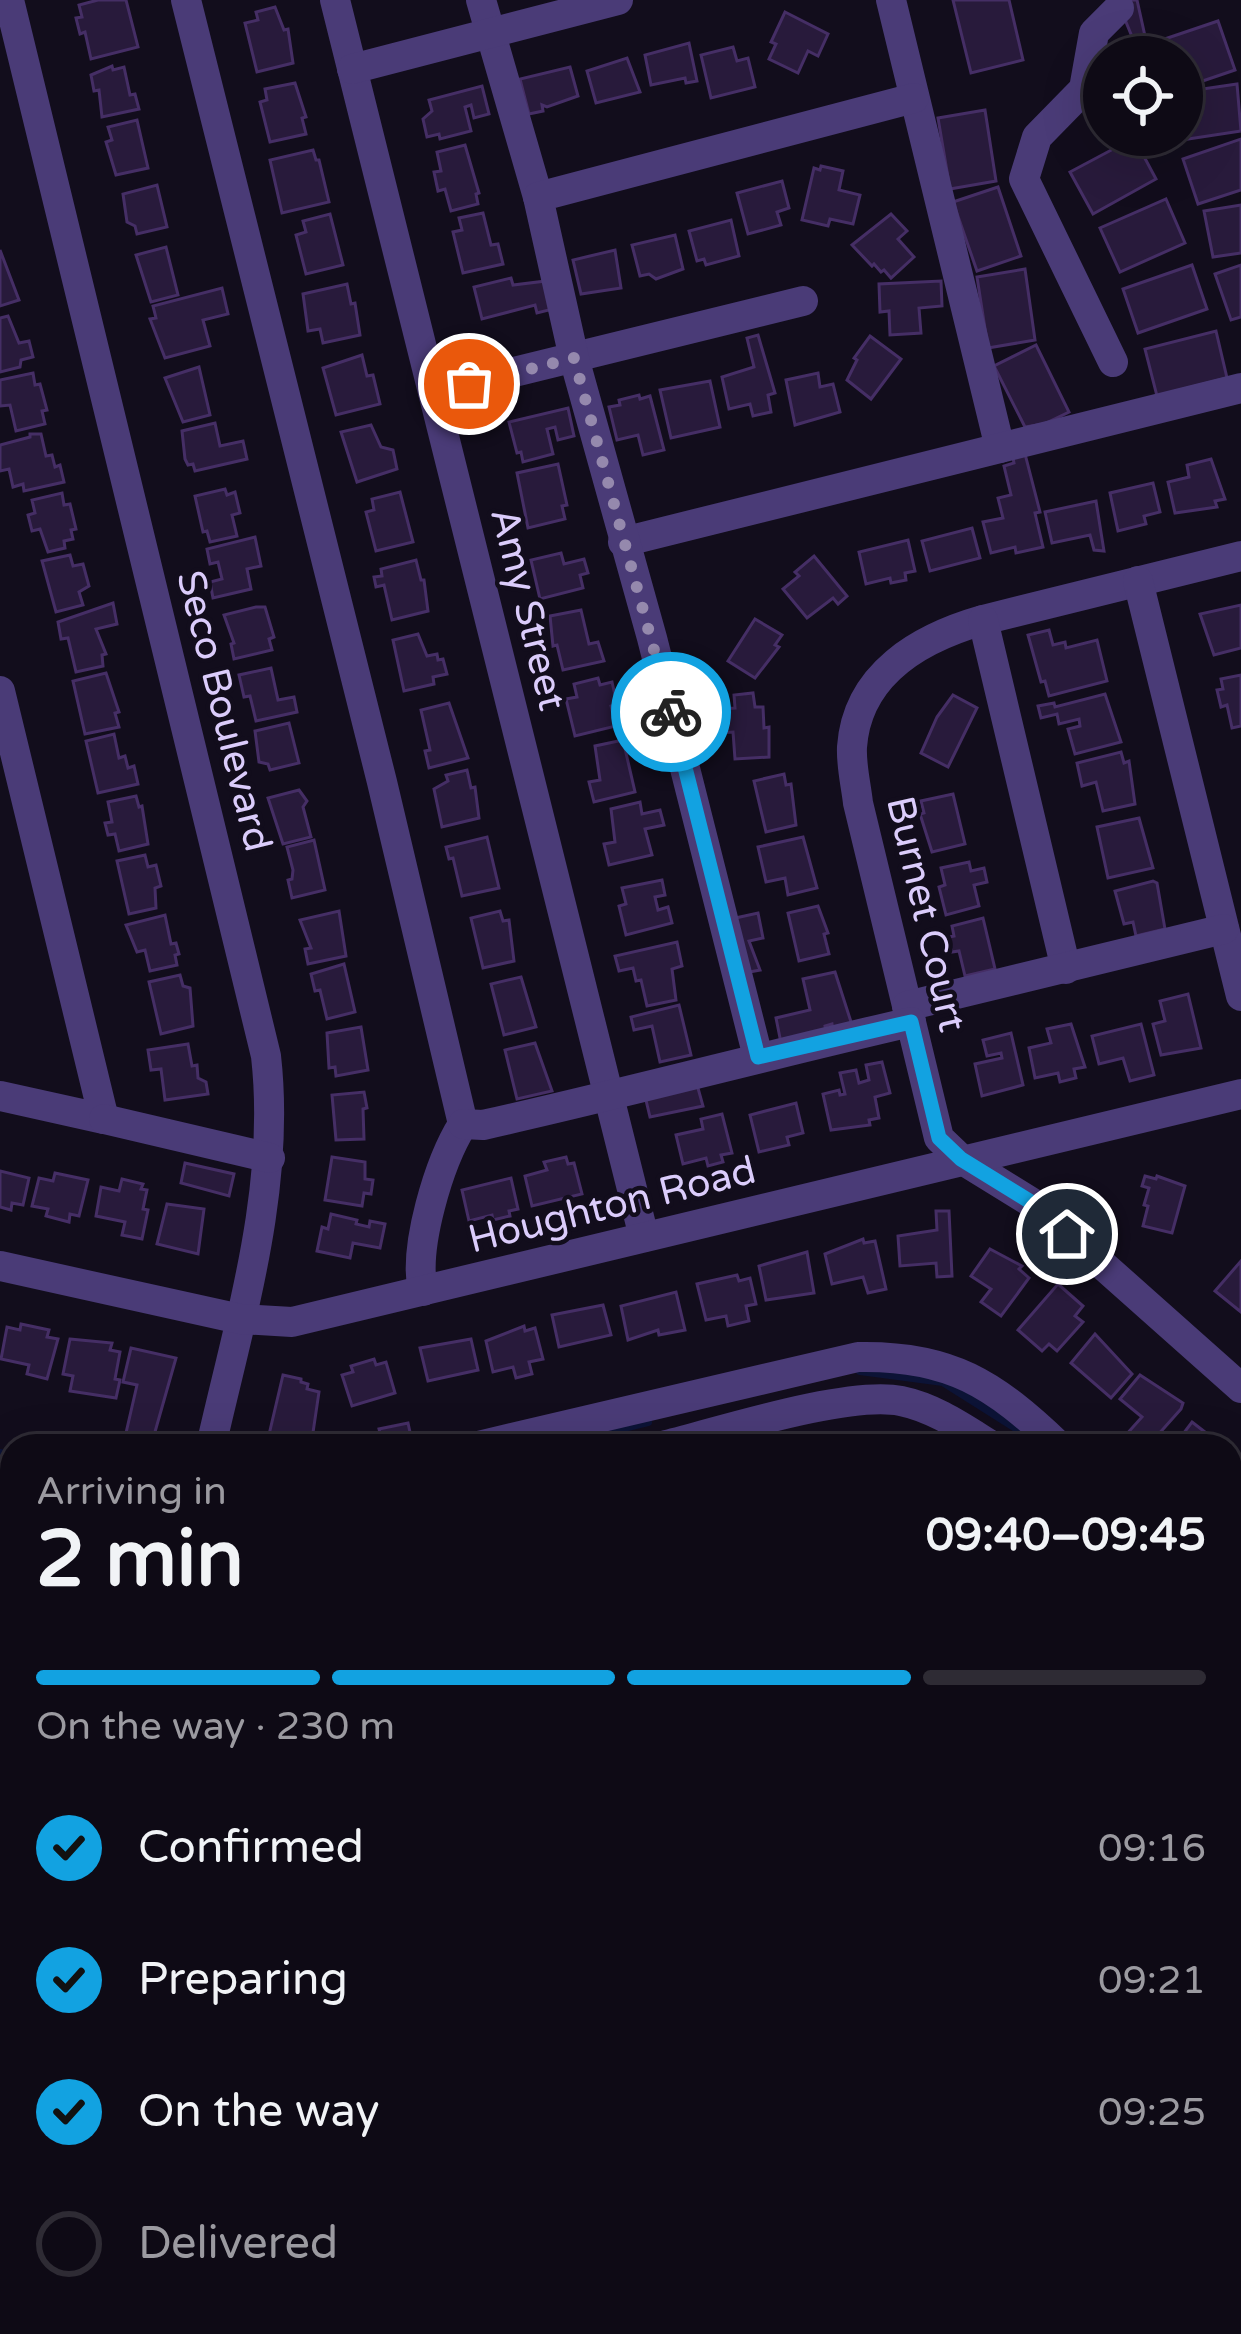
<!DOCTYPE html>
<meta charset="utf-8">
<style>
:root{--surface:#0e0a15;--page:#1c1822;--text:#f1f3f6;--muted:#9b9aa0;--line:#2e2b34;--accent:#12a2e1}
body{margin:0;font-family:"Varela Round",sans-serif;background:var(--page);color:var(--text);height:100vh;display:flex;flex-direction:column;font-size:45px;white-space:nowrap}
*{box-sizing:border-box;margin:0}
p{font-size:39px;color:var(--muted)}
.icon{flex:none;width:66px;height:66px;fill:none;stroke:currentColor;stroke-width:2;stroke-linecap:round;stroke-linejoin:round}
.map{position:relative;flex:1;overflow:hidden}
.side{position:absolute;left:0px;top:1434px;width:1242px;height:900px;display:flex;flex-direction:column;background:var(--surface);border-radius:36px 36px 0 0;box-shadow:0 12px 48px #0002,0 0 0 3px var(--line)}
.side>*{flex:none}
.buttons{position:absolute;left:1083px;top:36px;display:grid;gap:24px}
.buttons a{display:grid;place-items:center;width:120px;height:120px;border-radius:50%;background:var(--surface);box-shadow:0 12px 48px #0002,0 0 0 3px var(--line);font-size:60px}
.pin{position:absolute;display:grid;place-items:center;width:102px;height:102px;color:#fff;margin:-51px;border:6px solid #fff;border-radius:50%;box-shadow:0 3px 12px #0007}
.courier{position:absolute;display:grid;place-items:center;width:120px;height:120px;margin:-60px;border:9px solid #12a2e1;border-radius:50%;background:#fff;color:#222;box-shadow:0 3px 15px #0007}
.summary em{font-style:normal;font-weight:700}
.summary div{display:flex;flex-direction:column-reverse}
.summary{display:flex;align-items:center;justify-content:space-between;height:204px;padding:0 36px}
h1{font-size:78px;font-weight:700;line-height:90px}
.bar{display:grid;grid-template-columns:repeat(4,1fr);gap:18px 12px;align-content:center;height:144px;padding:0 36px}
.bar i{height:15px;border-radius:9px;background:var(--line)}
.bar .on{background:var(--accent)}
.bar p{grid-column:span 4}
ol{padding:0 36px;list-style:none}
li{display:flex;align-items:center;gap:36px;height:132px}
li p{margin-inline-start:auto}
li .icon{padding:12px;border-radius:50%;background:var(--accent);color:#111;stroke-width:4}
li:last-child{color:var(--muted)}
li i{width:66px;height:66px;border:6px solid var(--line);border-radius:50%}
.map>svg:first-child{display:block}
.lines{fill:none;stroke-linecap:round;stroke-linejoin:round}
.stream{stroke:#0c1336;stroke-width:8}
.building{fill:#281a3b;stroke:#452e65;stroke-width:3}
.minor{stroke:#4a3b77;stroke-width:30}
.done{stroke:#9589ad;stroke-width:12;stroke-dasharray:0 21.6}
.route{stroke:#12a2e1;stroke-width:15}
.labels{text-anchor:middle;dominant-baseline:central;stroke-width:9;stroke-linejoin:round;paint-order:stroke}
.street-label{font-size:39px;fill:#dbccfb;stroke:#120d1c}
</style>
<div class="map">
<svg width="1241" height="2334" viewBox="0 0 1241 2334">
<rect width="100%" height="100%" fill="#120d1c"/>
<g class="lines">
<!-- stream -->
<g class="stream">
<polyline points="860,1371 943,1382 1022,1432"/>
<polyline points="550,1446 648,1422"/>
<polyline points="0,1453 12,1456"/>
<polyline points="1230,1617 1241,1622"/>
</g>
</g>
<!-- building -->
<g class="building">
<polygon points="98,0 126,0 138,47 91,59 85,32 80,34 76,18 82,17 79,5"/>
<polygon points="953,0 1009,0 1023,60 971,73"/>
<polygon points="1117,0 1137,0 1147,45 1218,21 1235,70 1188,86 1182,57 1117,57 1137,49"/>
<polygon points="275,7 284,30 288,29 293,63 257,72 245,23 258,20 256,12"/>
<polygon points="785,12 828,34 818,56 808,51 798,73 769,59 776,44 771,42"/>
<polygon points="689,43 697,81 686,83 685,78 651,85 645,55"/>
<polygon points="733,47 737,61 748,58 755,87 711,98 701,55"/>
<polygon points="627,58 640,92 596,103 587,71"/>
<polygon points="112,66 113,70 124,67 130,95 135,94 139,109 102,117 99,90 94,91 91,75"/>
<polygon points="570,67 578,96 547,107 542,105 543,111 529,114 520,79"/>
<polygon points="295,83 306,117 302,118 306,134 270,142 260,102 267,100 265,89"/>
<polygon points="1237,84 1241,131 1175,141 1174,135 1182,135 1182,92"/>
<polygon points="482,86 489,114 474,118 471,105 465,107 471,131 440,139 439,134 427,137 423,119 432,111 429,100"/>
<polygon points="985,110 996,181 950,189 938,118"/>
<polygon points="137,120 148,168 116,175 106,142 112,140 108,127"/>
<polygon points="1134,138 1156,179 1093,214 1070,172"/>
<polygon points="1241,139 1241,190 1198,204 1183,159"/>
<polygon points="465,145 479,193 476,194 478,204 451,211 445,189 438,191 434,172 441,171 437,152"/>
<polygon points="313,150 316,160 319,160 329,202 282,213 270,160"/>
<polygon points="821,166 843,171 839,190 860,195 853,224 830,219 828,226 802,220 814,168 820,170"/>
<polygon points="782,181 789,208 777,212 781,225 748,234 737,193"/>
<polygon points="157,185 167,227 137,234 135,226 127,222 123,194"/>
<polygon points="998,187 1021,256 977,271 953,202"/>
<polygon points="1166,199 1185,243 1120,272 1100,228"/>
<polygon points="1241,205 1241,253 1213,257 1204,211"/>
<polygon points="483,213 491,245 498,244 503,264 463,273 453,232 462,230 459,218"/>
<polygon points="330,214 343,265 306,274 296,235 306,232 303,221"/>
<polygon points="891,214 907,231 898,239 914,257 891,278 884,270 881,272 874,264 872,266 852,245"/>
<polygon points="731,220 739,256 706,265 704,259 697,261 689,231"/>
<polygon points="675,235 683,269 656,279 649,274 640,276 632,245"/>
<polygon points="166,247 178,295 151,302 136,255"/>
<polygon points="0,250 19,300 0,306"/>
<polygon points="615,250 621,288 581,294 573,260"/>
<polygon points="1192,265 1207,309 1138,333 1123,289"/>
<polygon points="1241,265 1241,317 1231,320 1215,274"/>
<polygon points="1025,269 1035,340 988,348 977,277"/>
<polygon points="511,278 513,285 546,281 553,309 537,313 535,305 482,319 474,287"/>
<polygon points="941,281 942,306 919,308 921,333 890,335 889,311 880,312 879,284"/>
<polygon points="347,284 351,304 355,303 360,335 323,343 320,329 308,331 303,294"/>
<polygon points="222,288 228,314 203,320 210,346 165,358 150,319 156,318 153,306"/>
<polygon points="8,316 19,343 29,341 33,357 21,360 20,367 0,372 0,318"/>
<polygon points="1216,331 1227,378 1157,396 1145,349"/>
<polygon points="758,335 775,393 768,395 771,412 753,416 750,404 729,409 722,377 754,367 747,338"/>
<polygon points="870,336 901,359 871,399 847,380 857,360 854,358"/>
<polygon points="1036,345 1069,412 1044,424 1025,427 994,366"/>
<polygon points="362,355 367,376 373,375 380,404 336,415 323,368"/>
<polygon points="199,367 210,415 183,422 165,378"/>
<polygon points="33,373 35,385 40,384 47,410 42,411 45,424 16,431 10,405 0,406 0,380"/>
<polygon points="818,373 820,387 833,384 840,412 795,425 786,380"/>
<polygon points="710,381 720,427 671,438 660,390"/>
<polygon points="639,395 640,399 650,396 664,450 643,455 638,435 617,440 609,407 620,405 619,400"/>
<polygon points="568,408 574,436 558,440 555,427 547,429 553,454 523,462 521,452 517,453 509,422"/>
<polygon points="215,423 220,446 243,441 247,459 195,471 193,464 188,465 185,459 182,431"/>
<polygon points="371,425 381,447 393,450 397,469 357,482 341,432"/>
<polygon points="30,434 41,434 46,456 52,455 55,467 60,465 64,482 24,491 23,484 13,487 9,469 0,471 0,445 30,437"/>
<polygon points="1024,450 1040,512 1035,513 1043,547 1016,553 1015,547 991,553 983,522 1003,518 998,498 1011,495 1004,466 1014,463 1012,453"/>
<polygon points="1211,459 1225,499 1215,501 1217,507 1175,513 1168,482 1189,477 1187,465"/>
<polygon points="558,464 567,505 562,506 565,519 528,528 517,473"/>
<polygon points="1153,483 1160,512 1144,516 1146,524 1118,531 1110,493"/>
<polygon points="225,489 227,495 235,492 240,513 232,515 237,536 210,542 207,531 203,532 195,496"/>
<polygon points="400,492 413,542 376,551 366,512 374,510 372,499"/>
<polygon points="62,493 64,505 70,504 76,529 71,530 73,539 64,541 65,548 48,552 40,529 32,531 28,515 35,513 32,500"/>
<polygon points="1096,501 1104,551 1094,550 1090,535 1052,543 1045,512"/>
<polygon points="972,528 980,558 930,571 922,541"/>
<polygon points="255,537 261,566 247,569 251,589 213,598 210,582 222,579 218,562 210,564 207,549"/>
<polygon points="908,540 915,571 905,573 906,580 891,583 890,578 866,584 859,552"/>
<polygon points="561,553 564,564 584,559 588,573 580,575 583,588 540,599 531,560"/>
<polygon points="70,555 73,566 83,564 89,586 79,592 83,605 56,612 42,561"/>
<polygon points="814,556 847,596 838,604 833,598 807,618 783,589 799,576 795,572"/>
<polygon points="416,560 421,580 424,580 428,611 392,620 384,585 376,587 374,577 382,576 381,569"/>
<polygon points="113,603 117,624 96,629 106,654 102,655 103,666 76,672 68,638 61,639 58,622"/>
<polygon points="1241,605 1241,648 1214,655 1200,614"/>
<polygon points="256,607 265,607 274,637 269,639 272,650 234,659 231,644 234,643 224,615"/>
<polygon points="581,610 589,644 598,642 604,661 563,670 557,645 553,646 550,616"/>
<polygon points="755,619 782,635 775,645 779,647 755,678 728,661"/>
<polygon points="1049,630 1053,645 1065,642 1066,648 1097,640 1107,681 1049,696 1045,681 1041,682 1028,635"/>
<polygon points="418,634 427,656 437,654 438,660 443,659 447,674 433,677 434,684 404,691 393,640"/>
<polygon points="271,668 278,700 294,697 297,712 256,721 250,696 244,697 239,675"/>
<polygon points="106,673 119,712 115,713 119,727 85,734 73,681"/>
<polygon points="1241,675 1241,726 1232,728 1227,705 1221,707 1217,690 1223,689 1221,679"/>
<polygon points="598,678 600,685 612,682 617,704 611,706 616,726 575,736 566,699 577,697 574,684"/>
<polygon points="753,693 755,707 763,707 764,728 769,727 769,757 735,759 733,732 719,733 717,709 735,708 734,695"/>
<polygon points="1105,694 1121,742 1075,754 1068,729 1080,726 1079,719 1059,724 1057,714 1041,718 1038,706 1054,703 1055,707"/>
<polygon points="953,695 977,708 948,767 921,753 937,717"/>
<polygon points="449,703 468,758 429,768 425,751 430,750 421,710"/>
<polygon points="289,723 299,763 270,770 268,764 259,762 255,731"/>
<polygon points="114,734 119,758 125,756 128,768 134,766 138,784 98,793 86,741"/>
<polygon points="623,740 635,792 594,802 589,782 600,780 595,746"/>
<polygon points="1121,752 1124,763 1129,761 1135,804 1103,811 1096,782 1082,786 1077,763"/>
<polygon points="467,770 471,788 475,787 479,818 442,827 434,789 448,781 446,775"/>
<polygon points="784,774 786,785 791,784 796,825 766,832 754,781"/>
<polygon points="299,790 307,801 303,807 311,837 283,844 268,798"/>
<polygon points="953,794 965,844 932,852 920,814 924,813 921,801"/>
<polygon points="136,796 139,807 142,806 148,844 119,851 115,834 108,835 105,823 112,822 108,802"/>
<polygon points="640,802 642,814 660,810 664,825 645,829 652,855 609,865 604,844 615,842 611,809"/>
<polygon points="1139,818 1153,868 1108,878 1097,827"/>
<polygon points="487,837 499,888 462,896 453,858 449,859 446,847"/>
<polygon points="803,837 817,888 788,895 785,878 766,882 758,847"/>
<polygon points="314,840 325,890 292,898 288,880 292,879 293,870 287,847"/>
<polygon points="145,855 148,867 156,865 161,886 155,888 156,908 129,914 117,861"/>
<polygon points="969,862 971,871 984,868 987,882 974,885 979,906 946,915 939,887 945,885 941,868"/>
<polygon points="662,880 665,895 655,897 658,910 668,907 672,923 626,935 619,906 626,904 622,888"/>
<polygon points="1153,881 1157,883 1165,929 1136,936 1133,922 1124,924 1115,891"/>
<polygon points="818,906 828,933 824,934 829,954 799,961 788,913"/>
<polygon points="339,911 346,956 308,964 305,949 311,948 300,920"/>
<polygon points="500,911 503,921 509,920 514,961 483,968 471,918"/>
<polygon points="758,913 763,938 749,941 760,970 744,973 731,919"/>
<polygon points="165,915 171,944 176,943 179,954 175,955 177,965 150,971 145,950 137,952 126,925"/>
<polygon points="983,918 995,969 965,976 959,951 952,952 949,937 954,936 952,926"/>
<polygon points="677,942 682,966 672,969 676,1000 647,1006 641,980 636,981 633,968 619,971 615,956"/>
<polygon points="344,964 355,1012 327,1019 320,990 315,991 311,974"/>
<polygon points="835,972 852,1025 833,1030 832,1024 825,1026 826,1033 781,1043 776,1018 810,1010 803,979"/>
<polygon points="180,975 183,986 190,988 193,1026 161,1034 149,982"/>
<polygon points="521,977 536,1027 504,1035 491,984"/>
<polygon points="1188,994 1201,1048 1161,1055 1153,1024 1165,1021 1160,1001"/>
<polygon points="679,1005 691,1055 660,1062 652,1026 634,1030 631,1017"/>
<polygon points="1071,1024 1085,1067 1074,1069 1076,1078 1060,1082 1058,1073 1035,1078 1029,1048 1051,1043 1047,1029"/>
<polygon points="1141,1024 1154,1075 1130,1081 1123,1058 1099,1064 1092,1036"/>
<polygon points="361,1027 368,1070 336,1076 335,1067 329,1068 327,1033"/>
<polygon points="1011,1033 1023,1085 982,1096 975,1064 1002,1058 1001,1053 987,1056 983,1040"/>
<polygon points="535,1043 552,1091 517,1099 505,1050"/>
<polygon points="188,1044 192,1066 197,1065 198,1078 206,1082 208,1094 165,1100 161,1069 151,1070 148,1050"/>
<polygon points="882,1062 890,1093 875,1097 879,1118 869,1120 870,1125 831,1130 823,1094 839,1090 840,1095 845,1094 840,1073 856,1070 859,1083 869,1080 866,1065"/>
<polygon points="696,1081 703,1106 650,1117 645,1096"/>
<polygon points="364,1092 367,1108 363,1109 364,1139 336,1140 332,1095"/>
<polygon points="796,1103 803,1133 787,1137 789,1145 759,1152 750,1115"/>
<polygon points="722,1114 732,1153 721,1155 723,1162 708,1166 706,1158 683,1164 676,1135 703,1129 701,1119"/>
<polygon points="332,1157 365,1162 365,1179 373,1180 371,1194 364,1193 362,1206 325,1200"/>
<polygon points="566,1157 568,1164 574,1163 582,1194 532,1206 525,1176 547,1170 544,1162"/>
<polygon points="185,1163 234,1174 229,1196 181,1183"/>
<polygon points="0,1171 29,1178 23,1205 12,1203 11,1210 0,1207"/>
<polygon points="55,1173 88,1180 79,1216 70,1214 69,1222 46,1216 48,1209 32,1206 39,1178 53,1181"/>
<polygon points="1145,1176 1156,1179 1157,1176 1185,1186 1172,1233 1143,1226 1148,1206 1144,1205 1149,1188 1142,1186"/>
<polygon points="511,1178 518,1209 509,1211 510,1216 493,1220 492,1215 469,1221 462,1190"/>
<polygon points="122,1179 143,1184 141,1189 147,1190 143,1209 148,1210 142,1239 122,1235 125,1222 96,1216 101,1187 119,1191"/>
<polygon points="167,1204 204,1209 198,1254 157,1244"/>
<polygon points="936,1211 949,1211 952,1276 937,1277 936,1263 900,1266 898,1236 937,1230"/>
<polygon points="331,1214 357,1220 356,1224 369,1227 370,1221 385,1224 380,1248 353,1243 350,1258 317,1251 322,1227 328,1229"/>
<polygon points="863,1239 864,1243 875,1241 886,1289 868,1293 863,1277 832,1284 825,1254"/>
<polygon points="990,1249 1022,1266 1019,1269 1029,1278 1001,1316 981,1302 991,1289 971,1276"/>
<polygon points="807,1252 814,1293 766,1300 759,1266"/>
<polygon points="1241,1261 1241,1312 1215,1291"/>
<polygon points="737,1275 739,1281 750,1278 756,1304 746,1306 749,1321 728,1326 726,1316 706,1320 697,1284"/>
<polygon points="1058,1284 1083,1306 1075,1316 1083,1322 1057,1351 1049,1344 1042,1351 1018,1330"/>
<polygon points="676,1292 685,1330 659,1335 658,1330 628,1340 621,1306"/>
<polygon points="603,1305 611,1335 559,1347 552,1315"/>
<polygon points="21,1324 49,1330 47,1337 58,1339 47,1379 27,1374 29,1365 1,1359 7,1327 20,1330"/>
<polygon points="524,1326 525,1331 535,1328 543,1359 529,1362 532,1374 516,1378 513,1367 493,1372 486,1341"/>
<polygon points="1095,1334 1132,1374 1111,1398 1071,1363"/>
<polygon points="70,1339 112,1343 110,1350 120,1352 115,1379 120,1380 116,1398 70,1391 73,1376 63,1374"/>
<polygon points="471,1339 478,1370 428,1381 420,1348"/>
<polygon points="131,1348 176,1358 151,1446 123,1446 137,1385 123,1382"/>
<polygon points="374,1359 376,1365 386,1362 395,1393 352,1406 342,1375 353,1372 351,1366"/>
<polygon points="283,1375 301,1379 301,1382 308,1384 307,1389 319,1392 311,1446 268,1439"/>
<polygon points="1140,1375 1183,1403 1181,1409 1148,1446 1116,1446 1142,1417 1120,1399"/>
<polygon points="1192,1422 1223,1446 1174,1446"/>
<polygon points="408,1423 413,1446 375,1446 374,1443 382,1441 379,1429"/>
<polygon points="0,1706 12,1710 12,1739 4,1738 3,1745"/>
<polygon points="372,2322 409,2322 415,2327 409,2334 384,2334"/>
<polygon points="661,2322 667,2327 661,2334 610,2334 598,2323"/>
</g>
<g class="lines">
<!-- minor -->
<g class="minor">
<path d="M 9,0 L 266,1056 C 281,1188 240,1318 211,1446"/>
<path d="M 186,0 L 382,782 L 463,1124 C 439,1162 413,1248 423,1291"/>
<polyline points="335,0 644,1237"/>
<polyline points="481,0 538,197"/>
<polyline points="891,0 1000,448"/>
<polyline points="352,69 618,0"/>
<polyline points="1113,362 1024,179 1037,137 1084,89 1094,33 1119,8"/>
<polyline points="433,392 803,301"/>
<polyline points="623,542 1241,388"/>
<path d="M 1241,556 L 983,620 C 920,638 857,674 852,747 C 851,765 856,785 858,803 L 939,1138 L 961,1159 L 1034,1204 L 1241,1388"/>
<polyline points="1138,581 1241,996"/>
<polyline points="983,620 1066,969"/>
<polyline points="0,691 104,1119 0,1096"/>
<polyline points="907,1006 1224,929"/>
<polyline points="758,1057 652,638 574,358 538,197 914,98"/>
<polyline points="104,1119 270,1158"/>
<path d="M 463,1124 L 483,1125 C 626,1093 768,1055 911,1022"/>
<polyline points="0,1266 240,1319 292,1322 1241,1094"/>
<path d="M 478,1446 L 858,1357 C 950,1355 994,1384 1059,1446"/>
<path d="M 663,1446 C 719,1432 849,1390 901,1401 C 935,1408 963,1428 992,1446"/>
<polyline points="0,1478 12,1481"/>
<polyline points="1230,1588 1241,1592"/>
<polyline points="1230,1635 1241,1637"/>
<polyline points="0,1645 12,1647"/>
<polyline points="0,1812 12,1815"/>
<polyline points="1230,1883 1241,1893"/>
<polyline points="1230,1965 1241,1952"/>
<polyline points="0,1980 12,1983"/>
<polyline points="1230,2099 1241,2109"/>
<polyline points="0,2310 22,2334"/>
<polyline points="259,2322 271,2334"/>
<polyline points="506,2322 519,2334"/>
<polyline points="745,2322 758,2334"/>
<polyline points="989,2322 1002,2334"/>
<polyline points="1228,2322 1241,2334"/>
<polyline points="894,2334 905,2322"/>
</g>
</g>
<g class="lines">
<!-- done -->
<polyline class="done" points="469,384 574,358 671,712"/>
<!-- route -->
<polyline class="route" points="671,712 758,1057 911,1022 939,1138 961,1159 1034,1204 1067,1234"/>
</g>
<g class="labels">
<!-- street labels -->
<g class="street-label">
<text transform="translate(528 609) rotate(76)">Amy Street</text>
<text transform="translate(224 711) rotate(76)">Seco Boulevard</text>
<text transform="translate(926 914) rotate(77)">Burnet Court</text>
<text transform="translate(612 1205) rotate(-14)">Houghton Road</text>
</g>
</g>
</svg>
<div class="buttons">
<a><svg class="icon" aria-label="locate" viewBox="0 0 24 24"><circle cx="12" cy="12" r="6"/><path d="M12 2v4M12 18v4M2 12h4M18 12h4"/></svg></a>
</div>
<div class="pin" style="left:469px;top:384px;background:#ea580c"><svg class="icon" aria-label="bag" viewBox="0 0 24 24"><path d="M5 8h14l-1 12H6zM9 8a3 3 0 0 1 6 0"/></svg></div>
<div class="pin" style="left:1067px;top:1234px;background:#1f2937"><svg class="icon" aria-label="home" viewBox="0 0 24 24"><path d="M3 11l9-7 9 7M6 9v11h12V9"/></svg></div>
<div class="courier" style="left:671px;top:712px"><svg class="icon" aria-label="bike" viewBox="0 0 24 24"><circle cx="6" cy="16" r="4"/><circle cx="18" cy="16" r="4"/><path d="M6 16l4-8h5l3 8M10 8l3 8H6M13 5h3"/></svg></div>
<section class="side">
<div class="summary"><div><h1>2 min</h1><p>Arriving in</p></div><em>09:40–09:45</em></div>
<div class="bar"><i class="on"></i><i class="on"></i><i class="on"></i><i></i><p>On the way · 230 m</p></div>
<ol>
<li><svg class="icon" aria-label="check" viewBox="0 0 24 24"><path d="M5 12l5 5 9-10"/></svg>Confirmed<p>09:16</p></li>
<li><svg class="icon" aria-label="check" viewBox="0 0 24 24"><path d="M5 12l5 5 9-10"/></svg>Preparing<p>09:21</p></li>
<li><svg class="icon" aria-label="check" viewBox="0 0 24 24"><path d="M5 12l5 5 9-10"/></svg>On the way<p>09:25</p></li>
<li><i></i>Delivered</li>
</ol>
</section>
</div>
